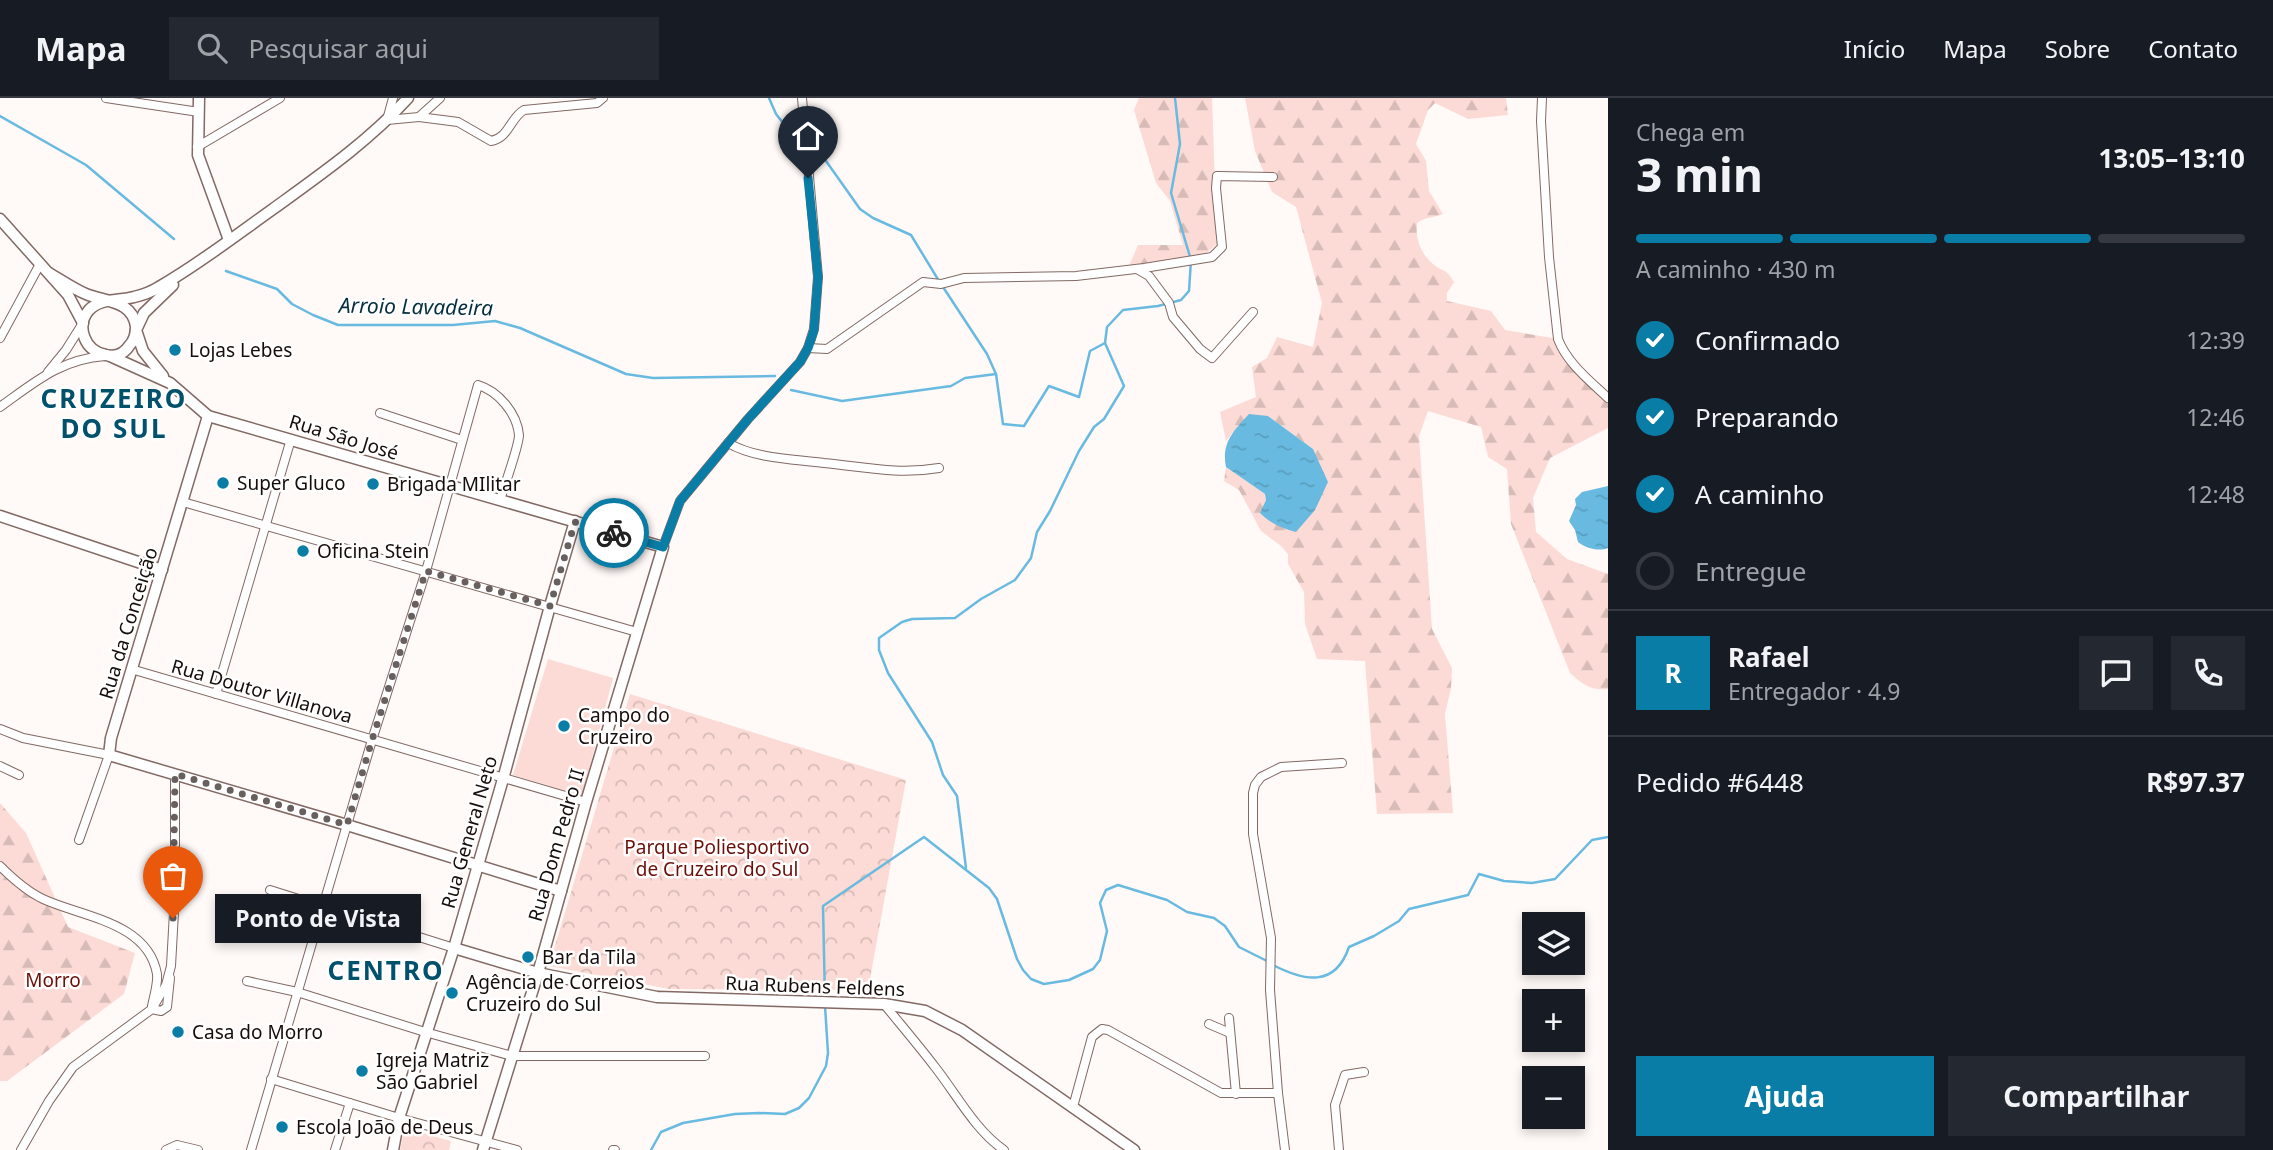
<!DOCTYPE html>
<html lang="pt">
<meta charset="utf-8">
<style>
:root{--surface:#171b24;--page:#242831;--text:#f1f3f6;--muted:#9ea1a6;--line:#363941;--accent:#097da5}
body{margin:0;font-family:"Noto Sans",sans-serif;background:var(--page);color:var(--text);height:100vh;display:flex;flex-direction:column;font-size:26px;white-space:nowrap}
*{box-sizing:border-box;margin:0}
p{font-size:23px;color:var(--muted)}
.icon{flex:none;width:38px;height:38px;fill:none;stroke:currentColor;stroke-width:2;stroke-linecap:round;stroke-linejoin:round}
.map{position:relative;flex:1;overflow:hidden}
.drawer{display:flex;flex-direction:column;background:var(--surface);width:665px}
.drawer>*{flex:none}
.fabs{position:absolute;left:1522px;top:814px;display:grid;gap:14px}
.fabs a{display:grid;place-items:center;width:63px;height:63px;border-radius:0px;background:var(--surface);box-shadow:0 4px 10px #0003;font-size:35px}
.pin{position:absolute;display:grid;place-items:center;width:60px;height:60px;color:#fff;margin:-72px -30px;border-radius:50% 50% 50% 0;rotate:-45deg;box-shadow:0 0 7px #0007}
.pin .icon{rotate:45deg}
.courier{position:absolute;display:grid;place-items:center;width:70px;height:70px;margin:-35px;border:5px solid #097da5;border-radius:50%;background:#fff;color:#222;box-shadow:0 2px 9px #0007}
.bubble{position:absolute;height:49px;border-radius:0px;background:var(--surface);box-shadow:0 4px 10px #0003;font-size:23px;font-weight:700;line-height:49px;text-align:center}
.head em{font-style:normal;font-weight:700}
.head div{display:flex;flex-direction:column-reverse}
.head{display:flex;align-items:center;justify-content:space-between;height:119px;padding:0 28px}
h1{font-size:46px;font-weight:700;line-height:52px}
.bar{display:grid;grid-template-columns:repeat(4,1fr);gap:10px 7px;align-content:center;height:84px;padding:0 28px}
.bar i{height:9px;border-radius:5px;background:var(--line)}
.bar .active{background:var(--accent)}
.bar p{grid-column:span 4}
.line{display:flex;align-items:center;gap:18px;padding:0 28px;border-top:2px solid var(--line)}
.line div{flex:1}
.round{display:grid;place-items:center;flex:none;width:74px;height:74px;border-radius:0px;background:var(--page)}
ol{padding:0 28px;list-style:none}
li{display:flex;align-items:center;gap:21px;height:77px}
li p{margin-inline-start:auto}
li .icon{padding:7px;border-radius:50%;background:var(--accent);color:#fff;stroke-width:4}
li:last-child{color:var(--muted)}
li i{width:38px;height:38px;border:4px solid var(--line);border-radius:50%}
.cta{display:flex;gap:14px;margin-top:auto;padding:14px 28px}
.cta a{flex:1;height:80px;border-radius:0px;background:var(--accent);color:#fff;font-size:28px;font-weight:700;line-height:80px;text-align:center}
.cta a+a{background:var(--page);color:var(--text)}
header{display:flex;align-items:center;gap:42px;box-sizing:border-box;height:98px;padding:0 35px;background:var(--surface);border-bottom:2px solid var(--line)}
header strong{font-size:33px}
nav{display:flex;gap:38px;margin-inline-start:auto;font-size:24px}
.search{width:490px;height:63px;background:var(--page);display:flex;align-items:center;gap:18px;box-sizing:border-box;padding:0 24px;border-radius:0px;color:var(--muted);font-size:26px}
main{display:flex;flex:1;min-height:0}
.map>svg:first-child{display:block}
.grass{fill:#fcdbd6}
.forest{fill:url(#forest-firs)}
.park{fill:url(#park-crowns)}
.water{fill:url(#water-ripples)}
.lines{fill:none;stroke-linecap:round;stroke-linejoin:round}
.stream{stroke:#68bae0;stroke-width:2.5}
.street-casing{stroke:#826964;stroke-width:10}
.secondary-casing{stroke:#826964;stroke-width:13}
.street{stroke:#fff;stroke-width:8}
.secondary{stroke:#fff;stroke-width:10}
.done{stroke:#68605e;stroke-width:7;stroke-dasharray:0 12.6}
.route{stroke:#097da5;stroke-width:9}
.poi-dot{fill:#097da5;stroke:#fff;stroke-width:2.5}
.labels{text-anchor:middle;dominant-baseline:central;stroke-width:5;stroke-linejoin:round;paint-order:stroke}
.poi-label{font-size:19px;fill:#160d0b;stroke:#fff;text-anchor:start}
.street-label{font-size:19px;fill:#160d0b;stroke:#fff}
.park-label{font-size:19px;fill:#6c0f09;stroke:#fff}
.water-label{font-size:21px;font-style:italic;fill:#072e3e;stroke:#fff}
.district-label{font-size:26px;font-weight:bold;letter-spacing:2px;fill:#02516c;stroke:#fff}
</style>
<header>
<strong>Mapa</strong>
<div class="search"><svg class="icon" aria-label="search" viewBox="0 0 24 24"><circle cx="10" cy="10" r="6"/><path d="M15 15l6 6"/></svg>Pesquisar aqui</div>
<nav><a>Início</a><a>Mapa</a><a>Sobre</a><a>Contato</a></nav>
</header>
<main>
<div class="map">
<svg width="1608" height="1052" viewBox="0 0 1608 1052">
<defs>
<pattern id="forest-firs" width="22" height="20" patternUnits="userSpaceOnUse" patternTransform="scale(1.75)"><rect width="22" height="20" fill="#fcdbd6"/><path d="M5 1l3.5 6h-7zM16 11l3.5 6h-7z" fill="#d7bbb6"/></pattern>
<pattern id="park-crowns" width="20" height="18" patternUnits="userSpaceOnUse" patternTransform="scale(1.75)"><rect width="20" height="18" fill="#fcdbd6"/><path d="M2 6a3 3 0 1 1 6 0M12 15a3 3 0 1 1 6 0" fill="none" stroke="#d7bbb6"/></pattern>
<pattern id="water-ripples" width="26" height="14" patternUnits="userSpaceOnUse" patternTransform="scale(1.75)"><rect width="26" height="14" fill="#68bae0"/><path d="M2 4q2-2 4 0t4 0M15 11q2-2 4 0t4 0" fill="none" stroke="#599fbf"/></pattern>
</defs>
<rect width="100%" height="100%" fill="#fff9f7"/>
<!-- grass -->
<polygon class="grass" points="548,561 613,580 582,698 513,677"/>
<!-- forest -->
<g class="forest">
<polygon points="1139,0 1212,0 1217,146 1204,157 1129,168 1138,147 1183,147 1170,103 1156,85 1134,12"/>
<path d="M 1245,0 L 1506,0 L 1508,17 L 1468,21 L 1435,5 L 1428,12 L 1416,46 L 1426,63 L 1429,93 L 1443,116 C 1433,120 1425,119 1417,125 C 1415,141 1421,156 1433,166 C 1444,175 1445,169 1454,184 L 1447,195 L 1447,203 L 1491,213 L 1505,232 L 1558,241 L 1562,252 L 1608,300 L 1608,330 L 1550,360 L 1533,400 L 1536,434 L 1567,461 L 1608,476 L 1608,591 C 1591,593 1582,586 1570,575 L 1511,426 L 1507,371 L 1488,359 L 1481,329 L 1428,313 L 1419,338 L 1432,531 L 1452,570 L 1451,590 L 1445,616 L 1453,715 L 1377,716 L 1365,563 L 1317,561 L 1305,526 L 1304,494 L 1288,466 L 1288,456 L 1281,448 L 1261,433 L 1239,392 L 1224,383 L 1226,369 L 1265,396 L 1266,402 L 1261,415 L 1313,351 L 1268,318 L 1238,328 L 1226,343 L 1220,314 L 1256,299 L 1252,269 L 1267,260 L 1277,239 L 1313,249 L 1322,205 L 1296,109 L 1272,94 L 1255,53 Z"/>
<polygon points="0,705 26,735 68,829 135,855 124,896 7,983 0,983"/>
</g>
<!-- park -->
<g class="park">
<polygon points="630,596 906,682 868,892 669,891 549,868"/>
<polygon points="405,1030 451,1043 449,1052 400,1052"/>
</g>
<!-- water -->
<g class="water">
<path d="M 1249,316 L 1268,318 L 1313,351 L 1328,384 L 1315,412 L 1296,434 C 1282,430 1271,426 1260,415 L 1266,402 L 1265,396 L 1226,369 C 1221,345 1234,332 1249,316 Z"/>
<path d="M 1608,388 L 1608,450 C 1599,454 1585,450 1578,444 L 1575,432 L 1569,423 L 1576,407 L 1575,401 L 1582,394 Z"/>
</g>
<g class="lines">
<!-- stream -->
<g class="stream">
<polyline points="769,0 776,16 795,40"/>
<polyline points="0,18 86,67 174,141"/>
<polyline points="814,46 860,111 873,120 911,137 939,183"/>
<polyline points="226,173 277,191 292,206 313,217 338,227 453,227 495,223 520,230 626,276 653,280 775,278"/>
<polyline points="943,189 987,256 996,276 1003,326 1024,328 1049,288 1079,299 1090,253 1105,245 1124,288 1104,321 1094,329 1079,353 1050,413 1037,434 1031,460 1015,482 981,501 955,520 912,521 902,524 879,540 879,552 888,575 932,644 943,677 957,698 966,770"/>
<polyline points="1105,245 1107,229 1123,212 1158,208 1181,202 1189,193 1191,162 1171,95 1180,46 1175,0"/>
<polyline points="791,292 842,303 951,288 965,280 996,276"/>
<path d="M 1273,867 C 1304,883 1335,890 1349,849 L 1374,838 L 1399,823 L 1409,811 L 1468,797 L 1479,776 L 1504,783 L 1532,785 L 1555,781 L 1592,742 L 1608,739"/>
<polyline points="825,902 823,808 924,739 989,790 997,801 1017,861 1023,872 1031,881 1044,886 1069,882 1093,871 1100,862 1107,833 1100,805 1106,792 1118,787 1167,802 1187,814 1214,820 1225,828 1239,849 1267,863"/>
<polyline points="651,1052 661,1034 683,1025 735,1016 759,1015 785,1016 799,1010 809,1000 826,968 828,955 825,908"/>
</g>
<defs>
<g id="street">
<polyline points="106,0 199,14"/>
<polyline points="393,0 387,22 419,19 440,0"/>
<path d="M 1542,0 L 1541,23 L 1549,159 L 1558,241 C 1567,265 1590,283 1608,300"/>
<path d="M 419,19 L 458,24 L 491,43 C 509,40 510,20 524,12 L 597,5 L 603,0"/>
<polyline points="197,49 280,0"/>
<polyline points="1137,171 1149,178 1169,205 1173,219 1200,251 1212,260 1253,214"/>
<polyline points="0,240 40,166"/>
<polyline points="808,250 827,251 923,184 941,186 964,180 1076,178 1144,170 1212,159 1222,149 1216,90 1217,78 1273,79"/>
<polyline points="48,274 66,252 83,225"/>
<path d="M 0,309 C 35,284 61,261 105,258"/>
<polyline points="380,315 462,342"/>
<path d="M 728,345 C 756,361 793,361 824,365 C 865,369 897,377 939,370"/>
<polyline points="183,404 637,534"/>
<polyline points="663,449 680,403 748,321 800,264 808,250 814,231 818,179 802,0"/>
<polyline points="131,571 586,704"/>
<polyline points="216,596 291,341"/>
<polyline points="0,631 23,640 109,657 79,742"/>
<polyline points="0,668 19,677"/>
<path d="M 0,768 C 13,781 26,793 43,801 C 82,819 148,824 157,876 C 158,886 154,898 152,908"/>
<polyline points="270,792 454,850"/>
<polyline points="247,883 297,894 425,934 512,958 705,958"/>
<path d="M 884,906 C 901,927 919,948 935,969 C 957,997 975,1032 1004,1052"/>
<polyline points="152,911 161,913 167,909 170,880"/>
<polyline points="1229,920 1236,996"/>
<polyline points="1209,926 1230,935"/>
<polyline points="271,981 399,1020 517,1052"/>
<polyline points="1073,1009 1092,939 1102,931 1108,932 1221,995 1278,995"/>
<polyline points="21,1052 49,1003 73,969 152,911 166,887 171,868 175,796 175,676"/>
<polyline points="166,1052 177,1047 198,1052"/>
<path d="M 251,1052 L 372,642 L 426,473 L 478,287 C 498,293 517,315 519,337 C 519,348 504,389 500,402"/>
<polyline points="335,1052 350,1005"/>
<polyline points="613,1052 615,1052"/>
<polyline points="1285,1052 1278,995 1270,892 1271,840 1253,736 1253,695 1255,687 1261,679 1281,669 1342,665"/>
<polyline points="1339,1052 1335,1007 1345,977 1364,974"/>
</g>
<g id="secondary">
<polyline points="199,0 198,57 229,142"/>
<polyline points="0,121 68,197 83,225"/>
<path d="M 49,175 C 61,182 74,191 86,196 C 105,204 133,202 136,229 C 136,236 134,243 129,248 C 124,256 115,259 106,257 C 85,254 75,228 89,212 C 100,200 119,203 134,199 C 143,197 151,194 159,189 C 199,166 235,138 273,111 C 320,77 369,43 408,0"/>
<polyline points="110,258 170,285 208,318 663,449 586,704 538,875 483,1052"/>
<polyline points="163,278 143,253 136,232 144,215 173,187"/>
<polyline points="208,318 111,640 109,657 347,727 561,793"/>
<polyline points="0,418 162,472"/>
<polyline points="454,850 538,875 657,899 884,906 925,913 962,932 1134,1052"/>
<polyline points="393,1052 399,1020 454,850 503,681 550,508 575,423"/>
</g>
</defs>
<!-- street casing -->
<use href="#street" class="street-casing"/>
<!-- secondary casing -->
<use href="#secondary" class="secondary-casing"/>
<!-- street -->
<use href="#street" class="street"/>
<!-- secondary -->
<use href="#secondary" class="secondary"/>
</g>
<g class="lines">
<!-- done -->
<polyline class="done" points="173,820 175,676 347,727 372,642 426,473 550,508 575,424 614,435"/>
<!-- route -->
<polyline class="route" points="614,435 663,449 680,403 748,321 800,264 808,250 814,232 818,179 808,80"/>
</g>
<!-- markers -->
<g class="poi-dot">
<circle cx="175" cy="252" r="7"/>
<circle cx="223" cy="385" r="7"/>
<circle cx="373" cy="386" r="7"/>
<circle cx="303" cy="453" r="7"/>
<circle cx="564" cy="628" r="7"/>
<circle cx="528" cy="859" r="7"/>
<circle cx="452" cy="895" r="7"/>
<circle cx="178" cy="934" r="7"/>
<circle cx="362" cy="973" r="7"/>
<circle cx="282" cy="1029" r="7"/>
</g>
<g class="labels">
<!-- poi labels -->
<g class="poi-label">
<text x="189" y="252">Lojas Lebes</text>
<text x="237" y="385">Super Gluco</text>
<text x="387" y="386">Brigada MIlitar</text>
<text x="317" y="453">Oficina Stein</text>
<text x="578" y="617">Campo do<tspan x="578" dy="22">Cruzeiro</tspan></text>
<text x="542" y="859">Bar da Tila</text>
<text x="466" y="884">Agência de Correios<tspan x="466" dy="22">Cruzeiro do Sul</tspan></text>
<text x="192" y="934">Casa do Morro</text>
<text x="376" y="962">Igreja Matriz<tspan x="376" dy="22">São Gabriel</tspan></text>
<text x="296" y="1029">Escola João de Deus</text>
</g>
<!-- street labels -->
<g class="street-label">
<text transform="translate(344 339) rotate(17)">Rua São José</text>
<text transform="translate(128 525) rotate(-73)">Rua da Conceição</text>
<text transform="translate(262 593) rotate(16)">Rua Doutor Villanova</text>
<text transform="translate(469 734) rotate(-74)">Rua General Neto</text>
<text transform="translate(556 747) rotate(-74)">Rua Dom Pedro II</text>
<text transform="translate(815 888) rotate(2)">Rua Rubens Feldens</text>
</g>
<!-- park labels -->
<g class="park-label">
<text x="717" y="749">Parque Poliesportivo<tspan x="717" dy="22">de Cruzeiro do Sul</tspan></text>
<text x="53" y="882">Morro</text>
</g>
<!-- water labels -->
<g class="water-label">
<text transform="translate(416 208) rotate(1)">Arroio Lavadeira</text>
</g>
<!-- district labels -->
<g class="district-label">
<text x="114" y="300">CRUZEIRO<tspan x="114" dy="30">DO SUL</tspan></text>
<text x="386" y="872">CENTRO</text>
</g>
</g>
</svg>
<div class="fabs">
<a><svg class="icon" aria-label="layers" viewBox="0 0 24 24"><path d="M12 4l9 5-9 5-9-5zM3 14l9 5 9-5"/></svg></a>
<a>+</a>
<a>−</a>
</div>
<div class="pin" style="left:173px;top:820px;background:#ea580c"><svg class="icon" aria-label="bag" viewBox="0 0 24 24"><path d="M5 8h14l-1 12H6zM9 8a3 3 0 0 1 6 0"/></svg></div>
<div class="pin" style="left:808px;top:80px;background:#1f2937"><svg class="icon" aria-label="home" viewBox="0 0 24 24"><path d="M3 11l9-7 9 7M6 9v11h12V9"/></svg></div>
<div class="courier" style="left:614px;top:435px"><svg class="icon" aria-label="bike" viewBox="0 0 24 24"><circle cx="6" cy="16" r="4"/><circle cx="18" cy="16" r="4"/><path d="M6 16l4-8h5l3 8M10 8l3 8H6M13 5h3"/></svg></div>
<div class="bubble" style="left:215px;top:796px;width:206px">Ponto de Vista</div>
</div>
<section class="drawer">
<div class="head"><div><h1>3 min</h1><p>Chega em</p></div><em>13:05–13:10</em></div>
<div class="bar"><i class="active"></i><i class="active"></i><i class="active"></i><i></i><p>A caminho · 430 m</p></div>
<ol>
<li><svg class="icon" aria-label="check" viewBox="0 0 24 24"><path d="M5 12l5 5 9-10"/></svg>Confirmado<p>12:39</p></li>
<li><svg class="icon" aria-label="check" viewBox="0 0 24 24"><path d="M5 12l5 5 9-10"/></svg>Preparando<p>12:46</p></li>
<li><svg class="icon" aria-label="check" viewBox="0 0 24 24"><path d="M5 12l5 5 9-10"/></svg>A caminho<p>12:48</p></li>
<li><i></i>Entregue</li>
</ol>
<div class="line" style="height:126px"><b class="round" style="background:var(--accent);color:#fff">R</b><div><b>Rafael</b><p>Entregador · 4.9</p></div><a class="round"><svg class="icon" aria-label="chat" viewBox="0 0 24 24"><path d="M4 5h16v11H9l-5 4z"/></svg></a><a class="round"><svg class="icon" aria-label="phone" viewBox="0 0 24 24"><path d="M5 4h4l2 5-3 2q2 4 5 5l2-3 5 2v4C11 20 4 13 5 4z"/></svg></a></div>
<div class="line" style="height:91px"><div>Pedido #6448</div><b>R$97.37</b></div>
<div class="cta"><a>Ajuda</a><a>Compartilhar</a></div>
</section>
</main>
